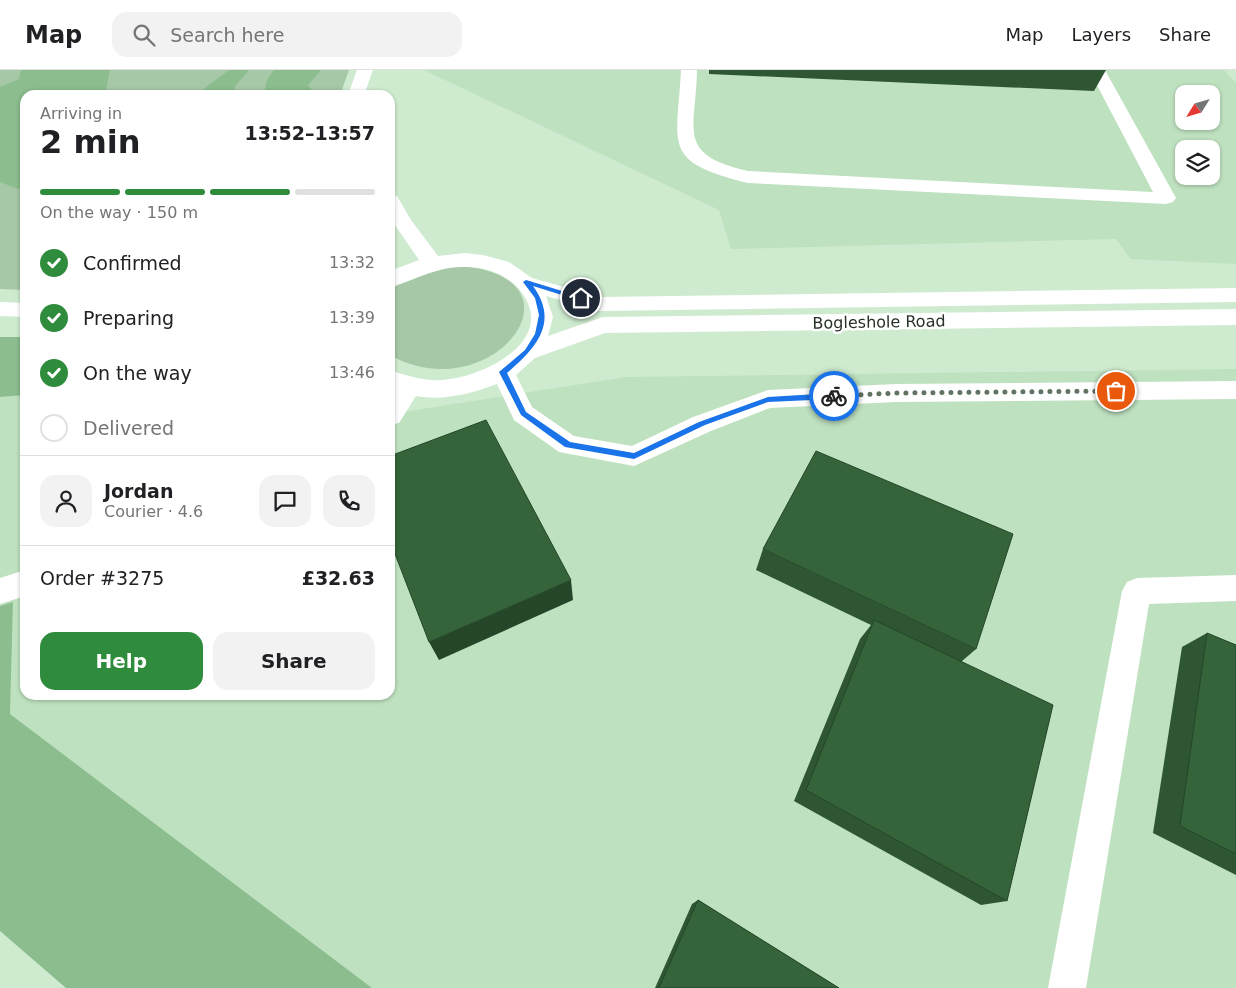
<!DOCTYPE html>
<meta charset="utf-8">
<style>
:root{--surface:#fff;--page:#f2f2f2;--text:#202124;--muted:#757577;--line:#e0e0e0;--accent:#2f8c3d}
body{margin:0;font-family:"DejaVu Sans",sans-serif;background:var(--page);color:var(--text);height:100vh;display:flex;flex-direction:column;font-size:19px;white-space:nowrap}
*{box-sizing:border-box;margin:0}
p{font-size:16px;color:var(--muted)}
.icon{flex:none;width:28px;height:28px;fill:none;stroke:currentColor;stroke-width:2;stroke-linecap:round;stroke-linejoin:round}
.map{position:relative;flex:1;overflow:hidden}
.sheet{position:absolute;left:20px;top:20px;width:375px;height:610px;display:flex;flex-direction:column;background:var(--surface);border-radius:15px;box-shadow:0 1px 4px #0004}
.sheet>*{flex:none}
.needle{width:32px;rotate:233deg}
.fabs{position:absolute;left:1175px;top:15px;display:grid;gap:10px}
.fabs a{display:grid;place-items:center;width:45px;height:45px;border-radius:10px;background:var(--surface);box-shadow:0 1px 4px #0004;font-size:25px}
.pin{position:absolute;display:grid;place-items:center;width:42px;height:42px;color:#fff;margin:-21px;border:2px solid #fff;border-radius:50%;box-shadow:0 1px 5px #0007}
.courier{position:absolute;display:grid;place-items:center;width:50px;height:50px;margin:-25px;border:4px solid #1a73e8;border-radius:50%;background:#fff;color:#222;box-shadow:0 1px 6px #0007}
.summary em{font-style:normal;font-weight:700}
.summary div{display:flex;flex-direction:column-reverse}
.summary{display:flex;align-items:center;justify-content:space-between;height:85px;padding:0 20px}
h1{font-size:32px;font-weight:700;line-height:38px}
.bar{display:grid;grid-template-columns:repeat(4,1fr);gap:8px 5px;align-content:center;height:60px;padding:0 20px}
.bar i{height:6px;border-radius:4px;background:var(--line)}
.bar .active{background:var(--accent)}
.bar p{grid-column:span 4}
.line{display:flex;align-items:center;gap:12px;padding:0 20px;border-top:1px solid var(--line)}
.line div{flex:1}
.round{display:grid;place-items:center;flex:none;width:52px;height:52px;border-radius:15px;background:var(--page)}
ol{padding:0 20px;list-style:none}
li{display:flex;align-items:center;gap:15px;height:55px}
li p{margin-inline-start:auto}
li .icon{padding:5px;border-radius:50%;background:var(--accent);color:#fff;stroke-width:4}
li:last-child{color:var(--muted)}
li i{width:28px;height:28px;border:2px solid var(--line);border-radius:50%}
.button{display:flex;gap:10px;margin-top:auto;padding:10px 20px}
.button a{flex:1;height:58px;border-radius:15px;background:var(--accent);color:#fff;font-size:20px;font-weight:700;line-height:58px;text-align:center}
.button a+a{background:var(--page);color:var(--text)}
header{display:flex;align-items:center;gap:30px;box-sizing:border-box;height:70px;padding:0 25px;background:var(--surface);border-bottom:1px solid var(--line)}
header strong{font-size:24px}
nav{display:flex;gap:28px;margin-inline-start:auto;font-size:18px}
.search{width:350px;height:45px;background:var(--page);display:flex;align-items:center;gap:12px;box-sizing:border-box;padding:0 18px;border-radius:15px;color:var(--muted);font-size:19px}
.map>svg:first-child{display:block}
.built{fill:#bee1bf;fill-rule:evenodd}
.green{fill:#a6c8a7}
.forest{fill:#8bbd8e}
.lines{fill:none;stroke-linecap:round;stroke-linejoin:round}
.minor{fill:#fff;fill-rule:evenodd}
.wall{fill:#2e5632}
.shaded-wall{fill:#254629}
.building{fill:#35643a;stroke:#254629}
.route{fill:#1a73e8}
.done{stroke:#617362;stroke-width:5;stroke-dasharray:0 9}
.labels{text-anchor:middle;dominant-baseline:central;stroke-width:5;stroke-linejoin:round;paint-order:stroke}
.street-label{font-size:16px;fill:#273227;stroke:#fff}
</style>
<header>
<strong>Map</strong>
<div class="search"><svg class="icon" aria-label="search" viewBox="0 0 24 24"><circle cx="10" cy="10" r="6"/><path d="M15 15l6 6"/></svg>Search here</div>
<nav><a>Map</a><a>Layers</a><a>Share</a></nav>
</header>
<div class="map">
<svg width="1236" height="918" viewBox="0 0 1236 918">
<rect width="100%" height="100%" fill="#ceebcf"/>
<!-- built -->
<g class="built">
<path d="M 424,0 L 1224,0 L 1236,13 L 1236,194 L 1131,189 L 1116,169 L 731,179 L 719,140 ZM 1184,24 L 1211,24 L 1211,51 L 1184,51 ZM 1184,79 L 1211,79 L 1211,106 L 1184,106 Z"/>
<polygon points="1236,299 1236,918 372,918 10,644 13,533 0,536 0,327 25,325 25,625 390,625 390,344 626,307"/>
</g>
<!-- green -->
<g class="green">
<polygon points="0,0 349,0 340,25 25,25 25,220 0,219"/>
<path d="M 461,196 C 594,208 491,342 390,285 L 390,221 C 410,203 435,199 461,196 Z"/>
</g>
<!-- forest -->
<g class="forest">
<polygon points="21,0 110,0 105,25 25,25 25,134 24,121 0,112 0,17 19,9"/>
<polygon points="229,0 249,0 235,16 235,25 200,25 206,17"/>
<polygon points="274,0 321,0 308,15 315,25 264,25 267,10"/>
<polygon points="0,267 25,267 25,325 0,327"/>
<polygon points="13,532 10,644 372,918 66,918 0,861 0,536"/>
</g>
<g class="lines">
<!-- minor -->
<g class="minor">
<polygon points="357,0 373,0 364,25 348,25"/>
<path d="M 681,0 L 697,0 C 696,61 675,84 748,101 L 1153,122 L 1089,0 L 1105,0 L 1176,128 L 1173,132 L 1166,134 L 748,113 C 661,91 677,77 681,0 Z"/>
<path d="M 390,124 L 397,126 L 411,150 L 438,186 L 464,183 L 483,185 L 509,192 L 532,208 L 600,227 L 1236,218 L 1236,232 L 600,241 L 546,226 L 553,247 L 548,266 L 603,247 L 1236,239 L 1236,255 L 605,263 L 535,288 L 516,305 L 532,337 L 574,366 L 632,376 L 693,347 L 768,320 L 896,314 L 1236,311 L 1236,329 L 896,332 L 770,338 L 711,361 L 634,396 L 559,382 L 514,350 L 497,314 C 470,324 444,331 416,326 L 399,353 L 390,355 L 390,326 L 394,320 L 390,318 L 390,300 C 407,306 423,311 442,310 C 487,307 565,266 515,215 C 501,202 481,196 462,197 C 432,198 417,210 390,217 L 390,201 L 419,190 L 390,148 Z"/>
<polygon points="0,232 25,233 25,247 0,246"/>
<polygon points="25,500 25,526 0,534 0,508"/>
<polygon points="1236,505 1236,531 1149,534 1086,918 1048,918 1122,521 1127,512 1137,508"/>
</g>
</g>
<!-- wall -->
<g class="wall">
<polygon points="709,0 1106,0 1094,21 709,4"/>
<polygon points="763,479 976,579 961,592 1007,831 981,835 794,731 860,569 871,555 756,500"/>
<polygon points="1207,563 1236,575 1236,805 1153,763 1182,577"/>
<polygon points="698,830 839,918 655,918 692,834"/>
</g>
<!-- shaded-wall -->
<polygon class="shaded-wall" points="571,510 573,530 439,590 429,572"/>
<!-- building -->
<g class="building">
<polygon points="486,350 571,510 429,572 390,471 390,386"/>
<polygon points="816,381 1013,464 976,579 763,479"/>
<polygon points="874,550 1053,635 1007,831 806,720"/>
<polygon points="1207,563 1236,575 1236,784 1180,756"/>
<polygon points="698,830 839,918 659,918"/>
</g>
<!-- route -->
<path class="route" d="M 526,210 L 585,228 L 581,231 L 533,216 C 560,253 535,279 507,303 L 526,342 L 570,372 L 634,383 L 699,352 L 768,327 L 834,323 L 837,326 L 834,329 L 768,332 L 705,355 L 634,389 L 565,377 L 521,345 L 499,302 L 525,280 L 535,264 L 539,245 L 535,228 L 523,212 Z"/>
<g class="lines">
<!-- done -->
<polyline class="done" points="834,326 896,323 1116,321"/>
</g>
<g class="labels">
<!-- street labels -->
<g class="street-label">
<text transform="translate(879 252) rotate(-1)">Bogleshole Road</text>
</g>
</g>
</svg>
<div class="fabs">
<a><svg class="needle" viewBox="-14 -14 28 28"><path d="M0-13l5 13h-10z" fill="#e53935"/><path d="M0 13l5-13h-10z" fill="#757577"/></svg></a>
<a><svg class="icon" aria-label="layers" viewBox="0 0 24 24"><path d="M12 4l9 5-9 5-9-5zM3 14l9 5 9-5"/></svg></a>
</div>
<div class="pin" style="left:1116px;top:321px;background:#ea580c"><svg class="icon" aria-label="bag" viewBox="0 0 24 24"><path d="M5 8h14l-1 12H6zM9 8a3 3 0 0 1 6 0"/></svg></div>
<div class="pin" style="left:581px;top:228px;background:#1f2937"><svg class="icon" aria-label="home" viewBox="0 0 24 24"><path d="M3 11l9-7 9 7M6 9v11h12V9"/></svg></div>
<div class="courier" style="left:834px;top:326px"><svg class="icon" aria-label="bike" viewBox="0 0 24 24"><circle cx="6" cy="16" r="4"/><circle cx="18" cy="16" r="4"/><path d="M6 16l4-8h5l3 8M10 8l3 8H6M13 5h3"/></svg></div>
<section class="sheet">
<div class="summary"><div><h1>2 min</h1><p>Arriving in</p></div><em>13:52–13:57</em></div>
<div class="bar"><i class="active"></i><i class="active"></i><i class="active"></i><i></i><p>On the way · 150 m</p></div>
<ol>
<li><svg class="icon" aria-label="check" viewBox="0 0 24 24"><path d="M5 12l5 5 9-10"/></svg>Confirmed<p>13:32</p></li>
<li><svg class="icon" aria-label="check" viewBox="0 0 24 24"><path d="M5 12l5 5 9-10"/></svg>Preparing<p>13:39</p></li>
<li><svg class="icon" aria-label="check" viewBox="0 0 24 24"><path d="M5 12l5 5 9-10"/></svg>On the way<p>13:46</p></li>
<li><i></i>Delivered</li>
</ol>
<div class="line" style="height:90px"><a class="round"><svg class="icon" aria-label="person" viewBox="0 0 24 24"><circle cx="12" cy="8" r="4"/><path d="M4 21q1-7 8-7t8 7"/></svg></a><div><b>Jordan</b><p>Courier · 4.6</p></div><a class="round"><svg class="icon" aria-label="chat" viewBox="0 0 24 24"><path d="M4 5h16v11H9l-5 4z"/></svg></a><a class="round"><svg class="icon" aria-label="phone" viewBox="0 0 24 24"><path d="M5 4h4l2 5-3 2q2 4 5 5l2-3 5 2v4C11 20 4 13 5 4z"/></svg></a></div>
<div class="line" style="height:65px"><div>Order #3275</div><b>£32.63</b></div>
<div class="button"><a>Help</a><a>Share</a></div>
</section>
</div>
